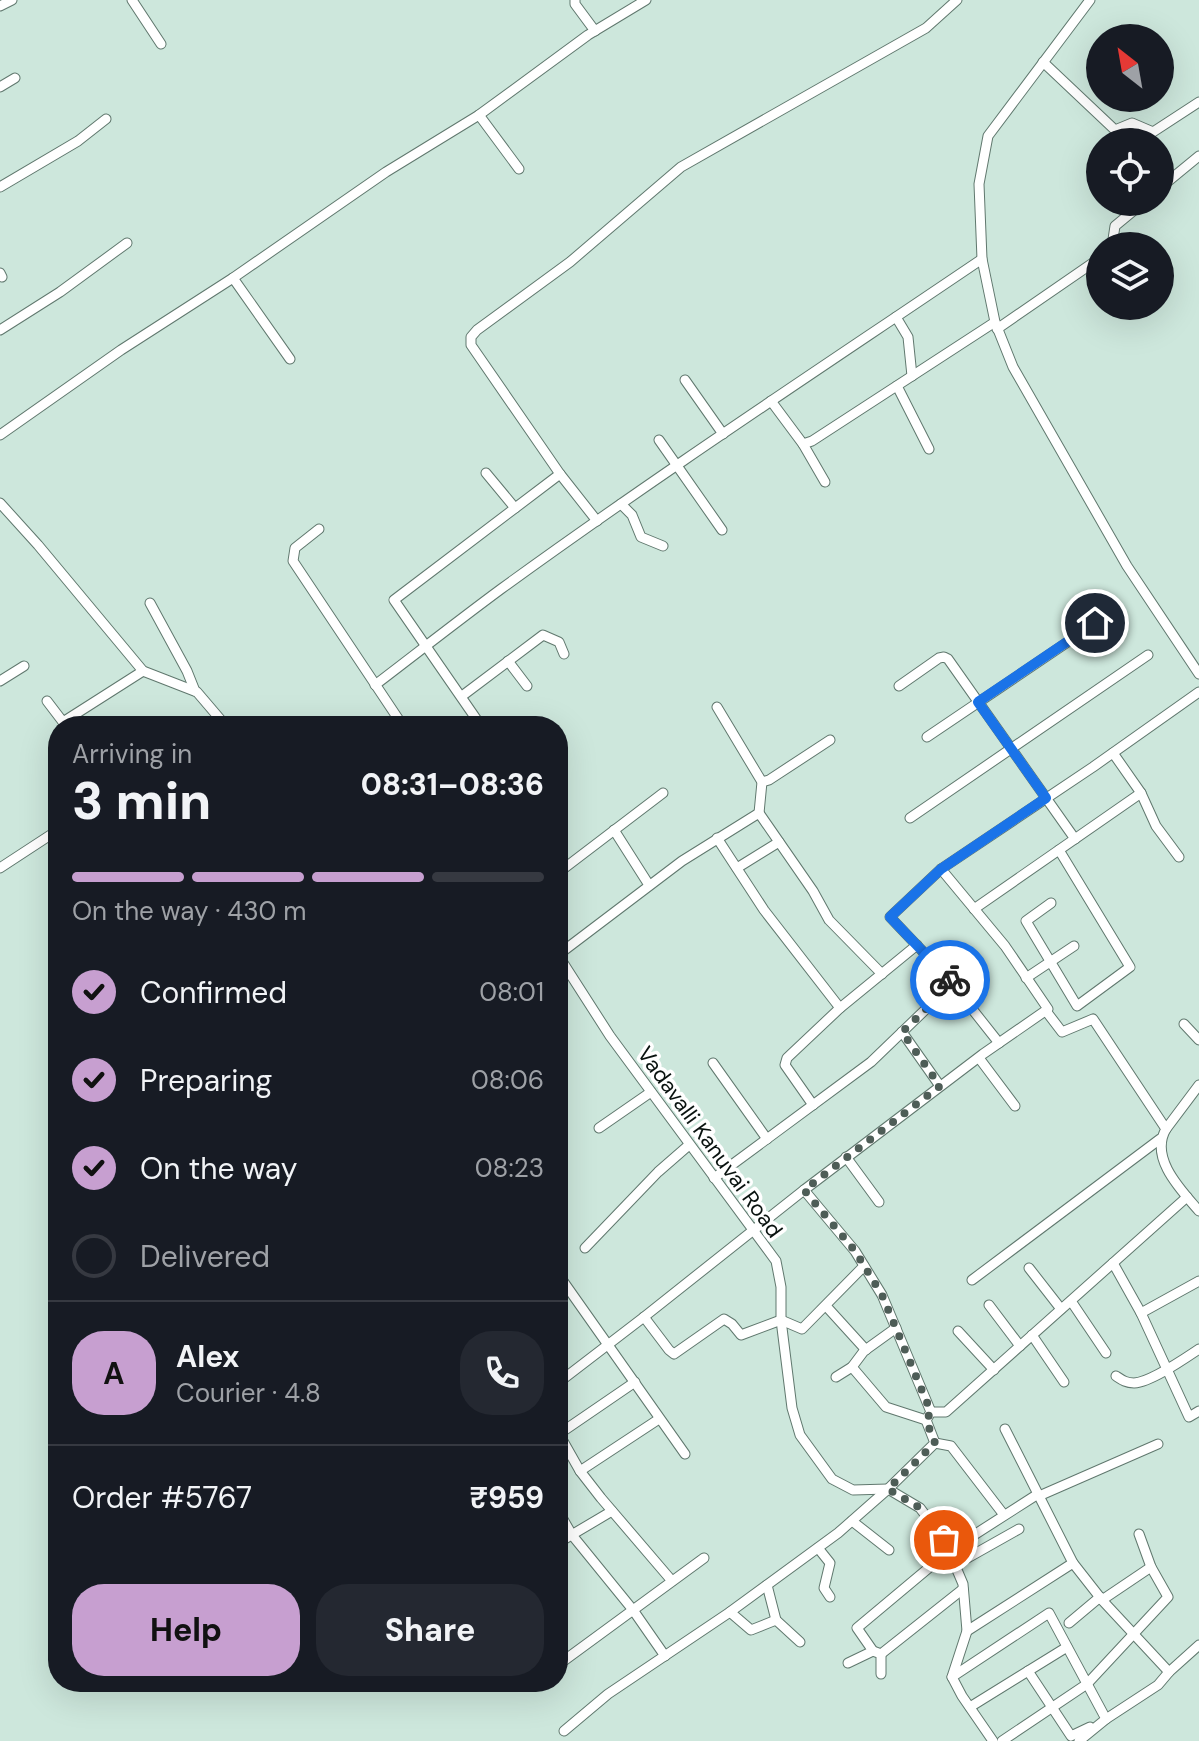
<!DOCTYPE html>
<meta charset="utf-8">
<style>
:root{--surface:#171b24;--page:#242831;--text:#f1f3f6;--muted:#9ea1a6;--line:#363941;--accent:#c79fd0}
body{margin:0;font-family:"DM Sans",sans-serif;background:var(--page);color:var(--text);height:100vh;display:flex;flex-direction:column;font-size:30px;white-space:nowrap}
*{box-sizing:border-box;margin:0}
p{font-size:26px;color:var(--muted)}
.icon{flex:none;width:44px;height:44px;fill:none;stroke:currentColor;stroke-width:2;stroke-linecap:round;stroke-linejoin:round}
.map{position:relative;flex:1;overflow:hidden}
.details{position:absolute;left:48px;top:716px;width:520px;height:976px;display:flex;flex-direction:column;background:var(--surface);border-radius:32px;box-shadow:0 8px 32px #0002}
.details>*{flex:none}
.needle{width:52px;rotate:329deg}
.controls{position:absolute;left:1086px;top:24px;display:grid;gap:16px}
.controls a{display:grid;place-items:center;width:88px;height:88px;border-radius:50%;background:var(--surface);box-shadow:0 8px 32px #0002;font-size:40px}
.pin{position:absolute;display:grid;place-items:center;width:68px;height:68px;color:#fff;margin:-34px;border:4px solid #fff;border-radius:50%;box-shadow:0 2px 8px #0007}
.courier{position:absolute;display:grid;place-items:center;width:80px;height:80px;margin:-40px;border:6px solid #1a73e8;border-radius:50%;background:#fff;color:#222;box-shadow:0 2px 10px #0007}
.summary em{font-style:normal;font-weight:800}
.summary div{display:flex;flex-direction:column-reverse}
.summary{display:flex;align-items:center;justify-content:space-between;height:136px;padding:0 24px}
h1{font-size:52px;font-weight:800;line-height:60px}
.bar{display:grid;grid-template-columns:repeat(4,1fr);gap:12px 8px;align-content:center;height:96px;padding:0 24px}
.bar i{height:10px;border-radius:6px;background:var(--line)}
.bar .selected{background:var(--accent)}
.bar p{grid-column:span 4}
.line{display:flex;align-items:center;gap:20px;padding:0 24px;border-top:2px solid var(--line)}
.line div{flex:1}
.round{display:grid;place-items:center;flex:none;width:84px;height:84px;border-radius:32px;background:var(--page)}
ol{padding:0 24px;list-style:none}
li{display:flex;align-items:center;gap:24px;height:88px}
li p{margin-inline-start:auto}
li .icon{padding:8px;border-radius:50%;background:var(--accent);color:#111;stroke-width:4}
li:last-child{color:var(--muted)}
li i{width:44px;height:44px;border:4px solid var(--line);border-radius:50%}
.primary-button{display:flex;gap:16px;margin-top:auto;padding:16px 24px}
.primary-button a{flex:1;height:92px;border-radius:32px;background:var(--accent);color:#111;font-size:32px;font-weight:800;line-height:92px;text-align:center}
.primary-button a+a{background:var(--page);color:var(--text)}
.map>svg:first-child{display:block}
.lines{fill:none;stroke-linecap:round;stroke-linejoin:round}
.minor-casing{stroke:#60786e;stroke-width:11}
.minor{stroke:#fff;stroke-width:9}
.done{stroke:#4e5d57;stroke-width:8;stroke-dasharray:0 14.4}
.route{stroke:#1a73e8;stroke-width:10}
.labels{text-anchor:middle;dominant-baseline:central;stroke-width:7;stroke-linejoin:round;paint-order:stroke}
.street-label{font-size:22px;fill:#09120f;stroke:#fff}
</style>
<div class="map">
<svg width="1199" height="1741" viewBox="0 0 1199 1741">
<rect width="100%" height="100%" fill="#cde7dc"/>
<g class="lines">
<defs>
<g id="minor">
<polyline points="132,0 161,44"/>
<polyline points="575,0 575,4 595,31"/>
<polyline points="1090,0 988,136 979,184 982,259 995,322 1013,367 1127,566 1199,674"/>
<polyline points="0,6 12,0"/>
<polyline points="1043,62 1115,130 1132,123 1153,132 1199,102"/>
<polyline points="0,87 15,78"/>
<polyline points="479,115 588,35 646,0"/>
<polyline points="0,187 78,141 106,119"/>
<polyline points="1160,188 1199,156"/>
<polyline points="1112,246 1115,226 1144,202"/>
<polyline points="0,273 2,277"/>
<polyline points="233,278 290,359"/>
<polyline points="896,317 908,337 912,376"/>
<polyline points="997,329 1100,258"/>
<polyline points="0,330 60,292 127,243"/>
<polyline points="685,380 723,434"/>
<polyline points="897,386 929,449"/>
<polyline points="771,401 803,444 812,441 995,322"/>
<polyline points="0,435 121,350 233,278 386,172 479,115 519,169"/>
<polyline points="659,440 722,530"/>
<polyline points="803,444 825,482"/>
<polyline points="486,473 515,508"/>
<polyline points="0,503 38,545 143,671 197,692 226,726"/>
<polyline points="621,504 632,515 641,537 663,546"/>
<polyline points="597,521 560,474 471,345 471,337 477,330 570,262 681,167 926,28 957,0"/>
<polyline points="319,529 295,548 293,561 403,726"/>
<polyline points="150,603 187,671 195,691"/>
<polyline points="508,661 527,686"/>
<polyline points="0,681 24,666"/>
<path d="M 375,685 C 417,653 459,620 501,589 C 658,475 821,368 982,259"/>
<polyline points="899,686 939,658 944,657 948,659 1075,839"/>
<polyline points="462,696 543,635 559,642 564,654"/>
<polyline points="47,701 63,722"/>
<polyline points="717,707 762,782 759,813"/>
<polyline points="479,723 394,600 560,474"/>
<polyline points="65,726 63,722 143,671"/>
<polyline points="927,737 1118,608"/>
<polyline points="1113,753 1141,793 1156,826 1179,857"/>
<polyline points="762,782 769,780 830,740"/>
<polyline points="910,818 1148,655"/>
<polyline points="614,830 649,885"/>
<polyline points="717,838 764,910 840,1008"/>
<polyline points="0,868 58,830"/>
<polyline points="737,868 779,842"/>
<polyline points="558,873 663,793"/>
<polyline points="1051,903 1026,921 1077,1006 1130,967 1059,850"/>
<polyline points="974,909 1141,793"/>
<polyline points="558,955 610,1036 776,1261 781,1287 781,1320 792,1408 800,1435 832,1479 853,1490 888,1489 920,1508 944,1540 949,1551 963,1584 967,1631 952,1677 962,1696 993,1741"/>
<polyline points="558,955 682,861 759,813 813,891 829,920 882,974"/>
<polyline points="1026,978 1074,946"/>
<path d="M 1046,1011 L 1062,1032 L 1093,1019 L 1166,1129 C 1149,1158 1181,1190 1199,1211"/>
<polyline points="1184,1024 1199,1040"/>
<polyline points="902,1032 940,1086"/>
<polyline points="999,1043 946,976 890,917 941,869 1093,767 1199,692"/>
<polyline points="979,1058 1015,1106"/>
<polyline points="713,1063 767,1139"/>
<polyline points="813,1105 785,1065 787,1058 840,1008 917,945"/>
<polyline points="599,1128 651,1092"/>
<polyline points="1166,1129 1199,1085"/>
<polyline points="846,1157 879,1202"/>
<polyline points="714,1178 871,1062 953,983"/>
<polyline points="585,1248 658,1172 689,1145"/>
<polyline points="1113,1263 1141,1313"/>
<polyline points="1029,1268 1061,1309"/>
<polyline points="558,1274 685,1454"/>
<polyline points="972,1280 1160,1139"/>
<polyline points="1199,1281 1141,1313 1189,1417 1199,1411"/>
<polyline points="1071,1301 1106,1353"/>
<polyline points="989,1305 1020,1346"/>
<polyline points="826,1306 866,1350"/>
<polyline points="644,1317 669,1350 674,1354 724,1319 732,1324 741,1335 781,1320 802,1329 864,1266"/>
<polyline points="958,1331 994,1370"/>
<polyline points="1032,1335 1064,1382"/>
<polyline points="852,1367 886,1407 926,1420"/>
<path d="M 1116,1376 C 1122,1380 1126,1383 1134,1383 C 1151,1382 1184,1359 1199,1349"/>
<polyline points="836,1377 852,1367 864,1351 896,1328"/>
<polyline points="635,1382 559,1434 580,1471 601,1498 672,1581"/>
<polyline points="558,1383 644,1317 804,1190"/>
<polyline points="931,1412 882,1295 855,1251 804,1190 983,1054 1048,1009 1005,946 941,869"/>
<polyline points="1005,1429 1073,1563 1102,1600 1169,1672"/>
<polyline points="935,1443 951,1446 1004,1515"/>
<polyline points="580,1471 659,1419"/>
<polyline points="1039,1496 1158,1444"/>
<polyline points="560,1514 572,1535 633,1610 665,1656"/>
<polyline points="852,1521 889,1550"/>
<polyline points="558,1543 612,1511"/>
<polyline points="818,1548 830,1563 824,1588 830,1597"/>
<polyline points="955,1565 1019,1529"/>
<polyline points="767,1585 776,1620 800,1642"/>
<polyline points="1102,1600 1151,1567"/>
<polyline points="730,1612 751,1630 776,1620"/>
<polyline points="1069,1623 1100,1597"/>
<polyline points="967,1631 1073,1563"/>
<polyline points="881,1654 963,1589"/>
<polyline points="848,1663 873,1651"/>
<polyline points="558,1665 704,1558"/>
<polyline points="1028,1671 1071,1736 1090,1727"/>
<polyline points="881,1674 881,1654 873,1651 857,1628 949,1551 1038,1494"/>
<polyline points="952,1677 1049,1613 1106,1719 1079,1741"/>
<polyline points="534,1682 535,1682"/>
<polyline points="970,1707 1067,1647"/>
<polyline points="1106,1719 1158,1685 1169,1672 1199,1645"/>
<polyline points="564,1731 608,1694 730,1612 838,1533 888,1489 935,1443 926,1420 931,1412 946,1412 1187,1197"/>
<polyline points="1002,1741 1087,1684 1168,1597 1151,1567 1139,1534"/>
</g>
</defs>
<!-- minor casing -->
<use href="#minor" class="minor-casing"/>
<!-- minor -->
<use href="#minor" class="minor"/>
</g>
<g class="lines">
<!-- done -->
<polyline class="done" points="944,1540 920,1508 888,1489 935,1443 926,1420 931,1412 882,1295 855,1251 804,1190 940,1086 902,1032 953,983 950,980"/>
<!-- route -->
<polyline class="route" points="950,980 890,917 941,869 1046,798 978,702 1095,623"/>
</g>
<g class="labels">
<!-- street labels -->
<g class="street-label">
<text transform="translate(710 1142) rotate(54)">Vadavalli Kanuvai Road</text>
</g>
</g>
</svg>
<div class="controls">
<a><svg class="needle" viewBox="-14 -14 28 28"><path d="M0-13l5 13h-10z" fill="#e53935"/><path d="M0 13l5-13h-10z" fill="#9ea1a6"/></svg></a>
<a><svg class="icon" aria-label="locate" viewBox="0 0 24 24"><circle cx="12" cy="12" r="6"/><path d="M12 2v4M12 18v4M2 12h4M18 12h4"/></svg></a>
<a><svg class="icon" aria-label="layers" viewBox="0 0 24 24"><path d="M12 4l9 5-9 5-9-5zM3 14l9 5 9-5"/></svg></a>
</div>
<div class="pin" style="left:944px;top:1540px;background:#ea580c"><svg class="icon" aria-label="bag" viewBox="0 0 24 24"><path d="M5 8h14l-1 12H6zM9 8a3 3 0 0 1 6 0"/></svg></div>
<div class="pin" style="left:1095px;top:623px;background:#1f2937"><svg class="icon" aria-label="home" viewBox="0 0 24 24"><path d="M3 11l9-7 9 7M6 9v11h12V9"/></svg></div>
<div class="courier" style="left:950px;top:980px"><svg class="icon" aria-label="bike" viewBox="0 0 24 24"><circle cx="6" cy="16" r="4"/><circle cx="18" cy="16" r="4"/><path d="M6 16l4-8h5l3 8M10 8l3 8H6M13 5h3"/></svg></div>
<section class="details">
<div class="summary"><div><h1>3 min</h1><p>Arriving in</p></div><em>08:31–08:36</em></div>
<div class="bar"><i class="selected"></i><i class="selected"></i><i class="selected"></i><i></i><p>On the way · 430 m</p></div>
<ol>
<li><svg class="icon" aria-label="check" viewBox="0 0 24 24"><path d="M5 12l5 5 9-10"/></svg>Confirmed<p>08:01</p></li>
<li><svg class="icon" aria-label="check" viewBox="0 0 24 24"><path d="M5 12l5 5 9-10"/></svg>Preparing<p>08:06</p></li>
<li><svg class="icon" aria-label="check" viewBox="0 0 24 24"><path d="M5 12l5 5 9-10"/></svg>On the way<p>08:23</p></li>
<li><i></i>Delivered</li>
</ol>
<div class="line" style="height:144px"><b class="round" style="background:var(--accent);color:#111">A</b><div><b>Alex</b><p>Courier · 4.8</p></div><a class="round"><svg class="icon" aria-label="phone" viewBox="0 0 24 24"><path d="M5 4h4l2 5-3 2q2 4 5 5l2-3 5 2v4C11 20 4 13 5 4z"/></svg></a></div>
<div class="line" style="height:104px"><div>Order #5767</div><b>₹959</b></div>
<div class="primary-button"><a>Help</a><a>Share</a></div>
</section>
</div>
